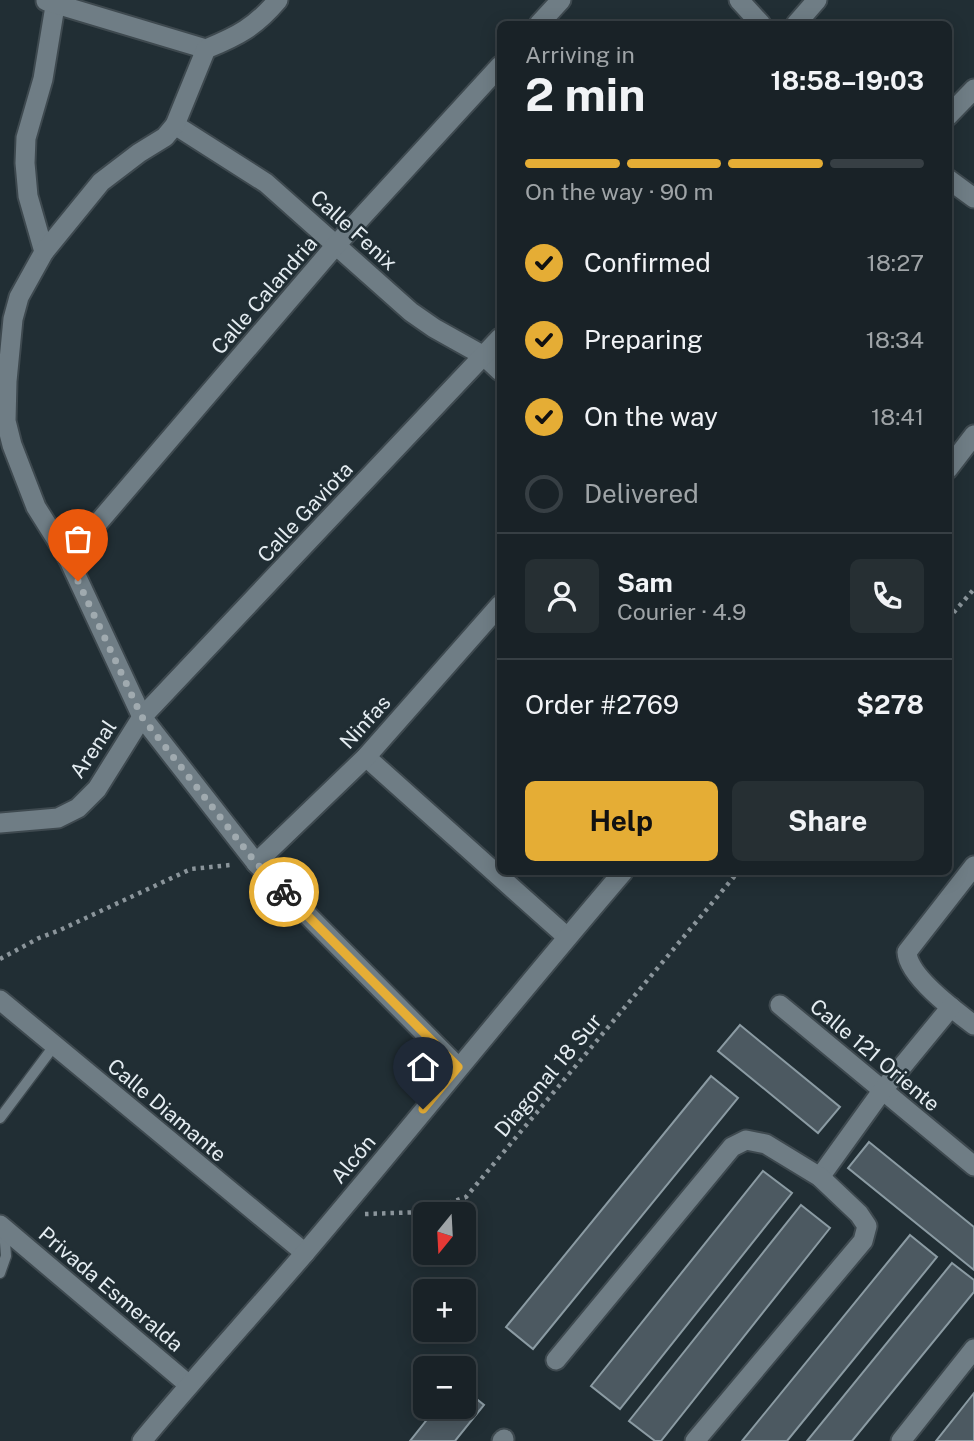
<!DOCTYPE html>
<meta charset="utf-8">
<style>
:root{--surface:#192227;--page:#262f33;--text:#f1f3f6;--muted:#9fa4a7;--line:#373f44;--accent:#e5ad35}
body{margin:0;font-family:"Public Sans",sans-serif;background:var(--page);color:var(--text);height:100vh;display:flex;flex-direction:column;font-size:26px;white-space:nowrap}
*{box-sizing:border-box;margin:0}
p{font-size:23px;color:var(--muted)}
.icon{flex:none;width:38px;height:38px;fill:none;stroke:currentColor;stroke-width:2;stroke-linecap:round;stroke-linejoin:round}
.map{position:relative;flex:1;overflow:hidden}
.side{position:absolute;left:497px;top:21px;width:455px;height:854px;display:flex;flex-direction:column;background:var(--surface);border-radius:10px;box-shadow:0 4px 18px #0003,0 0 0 2px var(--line)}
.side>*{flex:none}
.needle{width:46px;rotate:198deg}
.buttons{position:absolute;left:413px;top:1202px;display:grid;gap:14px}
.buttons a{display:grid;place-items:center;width:63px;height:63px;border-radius:10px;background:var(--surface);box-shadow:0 4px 18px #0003,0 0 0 2px var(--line);font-size:35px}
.pin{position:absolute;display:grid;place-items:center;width:60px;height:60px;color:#fff;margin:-72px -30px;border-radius:50% 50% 50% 0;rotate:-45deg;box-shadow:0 0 7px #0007}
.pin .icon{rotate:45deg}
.courier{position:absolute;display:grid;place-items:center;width:70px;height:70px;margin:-35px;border:5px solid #e5ad35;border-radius:50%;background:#fff;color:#222;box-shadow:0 2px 9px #0007}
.headline em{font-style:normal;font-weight:700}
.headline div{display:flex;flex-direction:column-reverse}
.headline{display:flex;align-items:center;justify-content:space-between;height:119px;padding:0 28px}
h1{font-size:46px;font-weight:700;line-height:52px}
.bar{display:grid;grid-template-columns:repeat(4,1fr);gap:10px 7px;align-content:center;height:84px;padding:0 28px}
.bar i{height:9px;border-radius:5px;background:var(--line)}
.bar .on{background:var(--accent)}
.bar p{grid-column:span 4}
.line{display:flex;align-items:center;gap:18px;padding:0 28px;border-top:2px solid var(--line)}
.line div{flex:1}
.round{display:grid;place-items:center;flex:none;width:74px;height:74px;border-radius:10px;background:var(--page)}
ol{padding:0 28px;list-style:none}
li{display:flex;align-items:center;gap:21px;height:77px}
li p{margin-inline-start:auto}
li .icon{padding:7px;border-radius:50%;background:var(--accent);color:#111;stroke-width:4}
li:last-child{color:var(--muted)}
li i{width:38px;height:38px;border:4px solid var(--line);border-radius:50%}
.primary-button{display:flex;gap:14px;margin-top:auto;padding:14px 28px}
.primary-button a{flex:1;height:80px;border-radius:10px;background:var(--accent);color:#111;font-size:28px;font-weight:700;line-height:80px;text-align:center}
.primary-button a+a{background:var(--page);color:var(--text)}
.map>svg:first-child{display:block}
.building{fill:#4c5961;stroke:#8b9ba3;stroke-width:2}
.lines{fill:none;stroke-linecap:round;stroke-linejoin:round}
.service-casing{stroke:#3e494f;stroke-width:13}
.minor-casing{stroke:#3e494f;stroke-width:23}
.path{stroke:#8b959b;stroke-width:4.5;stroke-dasharray:3.5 5;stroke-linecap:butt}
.service{stroke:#6f7d85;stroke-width:10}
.minor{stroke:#6f7d85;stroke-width:19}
.done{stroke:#a0aaaf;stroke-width:7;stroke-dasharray:0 12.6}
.route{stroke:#e5ad35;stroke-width:9}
.labels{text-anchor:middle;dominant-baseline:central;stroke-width:5;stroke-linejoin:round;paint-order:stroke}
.street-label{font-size:21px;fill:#e4ecf1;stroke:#212e34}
</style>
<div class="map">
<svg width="974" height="1441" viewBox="0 0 974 1441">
<rect width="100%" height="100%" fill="#212e34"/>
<!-- building -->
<g class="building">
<polygon points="740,1025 840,1107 818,1133 718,1051"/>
<polygon points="711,1076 738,1098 533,1349 506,1327"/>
<polygon points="869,1142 974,1227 974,1270 848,1168"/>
<polygon points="763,1171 792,1193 620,1409 591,1386"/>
<polygon points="801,1205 830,1228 661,1441 655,1441 629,1421"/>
<polygon points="910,1235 937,1257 787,1441 742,1441"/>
<polygon points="952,1263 974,1280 974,1292 852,1441 807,1441"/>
<polygon points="464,1389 484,1405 455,1441 410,1441 437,1407 464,1407"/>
<polygon points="974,1393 974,1441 936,1441"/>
</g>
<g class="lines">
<defs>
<g id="service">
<polyline points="0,1118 54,1046"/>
<polyline points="0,1273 6,1256 4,1229"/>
</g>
<g id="minor">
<polyline points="56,0 43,79 26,138 25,163 28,196 44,252 19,297 13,319 7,381 6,421 12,445 36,507 68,558 142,717 256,863 458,1067"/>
<polyline points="739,0 761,24"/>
<polyline points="46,1 206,49"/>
<polyline points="539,24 561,0"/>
<polyline points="796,24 817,0"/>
<polyline points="948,116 974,89"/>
<polyline points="175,125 266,183 411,312 434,328 484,356 500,371"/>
<polyline points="948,179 974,198"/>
<path d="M 44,252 L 101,182 L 139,153 L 165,137 L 175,125 L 206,49 C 238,36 255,27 278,0"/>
<polyline points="948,469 974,435"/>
<polyline points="68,558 336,245 500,66"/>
<polyline points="366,757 567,937"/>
<polyline points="0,823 58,818 78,808 97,789 142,717 500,338"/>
<polyline points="256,863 366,757 500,605"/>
<path d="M 974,866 L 907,952 C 908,976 955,1011 974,1025"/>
<polyline points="0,1000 305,1253"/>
<polyline points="780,1005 974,1166"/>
<polyline points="820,1177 882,1091 951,1007"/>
<polyline points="0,1225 189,1385"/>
<polyline points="556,1360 732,1147 746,1140 766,1144 820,1177 859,1214 867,1226 863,1241 695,1441"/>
<path d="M 142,1441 C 195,1377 251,1316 305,1253 C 412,1127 516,997 623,872"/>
<polyline points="502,1441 504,1439"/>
<polyline points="901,1441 974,1349"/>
</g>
</defs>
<!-- service casing -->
<use href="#service" class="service-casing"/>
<!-- minor casing -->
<use href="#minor" class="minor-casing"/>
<!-- path -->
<g class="path">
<polyline points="948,619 974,589"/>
<polyline points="0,959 39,938 60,930 191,869 230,865"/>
<polyline points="365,1214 423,1212 466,1197 738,872"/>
</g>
<!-- service -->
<use href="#service" class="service"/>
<!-- minor -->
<use href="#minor" class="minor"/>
</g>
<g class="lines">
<!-- done -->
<polyline class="done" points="78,581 142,717 256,863 284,892"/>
<!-- route -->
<polyline class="route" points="284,892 458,1067 423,1109"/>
</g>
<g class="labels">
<!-- street labels -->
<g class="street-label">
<text transform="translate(354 230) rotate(42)">Calle Fenix</text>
<text transform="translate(264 295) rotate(-49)">Calle Calandria</text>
<text transform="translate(305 512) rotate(-47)">Calle Gaviota</text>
<text transform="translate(365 722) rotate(-48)">Ninfas</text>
<text transform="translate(93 749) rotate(-56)">Arenal</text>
<text transform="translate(875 1055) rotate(40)">Calle 121 Oriente</text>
<text transform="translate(548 1075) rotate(-50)">Diagonal 18 Sur</text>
<text transform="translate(167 1110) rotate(40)">Calle Diamante</text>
<text transform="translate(353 1159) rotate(-50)">Alcón</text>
<text transform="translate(111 1289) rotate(40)">Privada Esmeralda</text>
</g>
</g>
</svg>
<div class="buttons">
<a><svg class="needle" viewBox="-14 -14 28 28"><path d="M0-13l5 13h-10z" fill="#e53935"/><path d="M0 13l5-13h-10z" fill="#9fa4a7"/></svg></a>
<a>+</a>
<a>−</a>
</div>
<div class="pin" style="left:78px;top:581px;background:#ea580c"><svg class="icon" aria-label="bag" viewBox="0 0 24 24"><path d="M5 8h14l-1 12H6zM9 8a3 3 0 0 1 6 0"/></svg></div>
<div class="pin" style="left:423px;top:1109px;background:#1f2937"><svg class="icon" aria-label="home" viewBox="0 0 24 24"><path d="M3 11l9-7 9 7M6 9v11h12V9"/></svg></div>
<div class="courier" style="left:284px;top:892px"><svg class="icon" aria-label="bike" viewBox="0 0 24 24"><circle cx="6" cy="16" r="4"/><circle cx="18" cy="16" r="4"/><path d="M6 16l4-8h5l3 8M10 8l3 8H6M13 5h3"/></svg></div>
<section class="side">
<div class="headline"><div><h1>2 min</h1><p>Arriving in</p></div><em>18:58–19:03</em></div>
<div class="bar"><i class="on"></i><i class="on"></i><i class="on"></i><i></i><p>On the way · 90 m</p></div>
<ol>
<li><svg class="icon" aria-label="check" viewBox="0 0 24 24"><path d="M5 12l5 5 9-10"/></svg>Confirmed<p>18:27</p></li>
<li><svg class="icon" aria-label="check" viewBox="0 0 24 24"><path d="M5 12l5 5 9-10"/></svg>Preparing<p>18:34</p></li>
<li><svg class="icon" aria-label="check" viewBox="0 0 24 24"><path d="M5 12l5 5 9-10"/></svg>On the way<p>18:41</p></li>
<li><i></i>Delivered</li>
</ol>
<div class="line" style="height:126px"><a class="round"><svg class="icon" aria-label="person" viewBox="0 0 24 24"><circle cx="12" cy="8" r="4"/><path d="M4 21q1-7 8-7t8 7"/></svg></a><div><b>Sam</b><p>Courier · 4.9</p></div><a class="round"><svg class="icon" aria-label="phone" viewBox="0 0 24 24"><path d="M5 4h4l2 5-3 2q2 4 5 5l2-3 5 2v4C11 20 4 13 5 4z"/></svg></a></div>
<div class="line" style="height:91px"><div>Order #2769</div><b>$278</b></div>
<div class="primary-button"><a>Help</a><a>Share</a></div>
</section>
</div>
